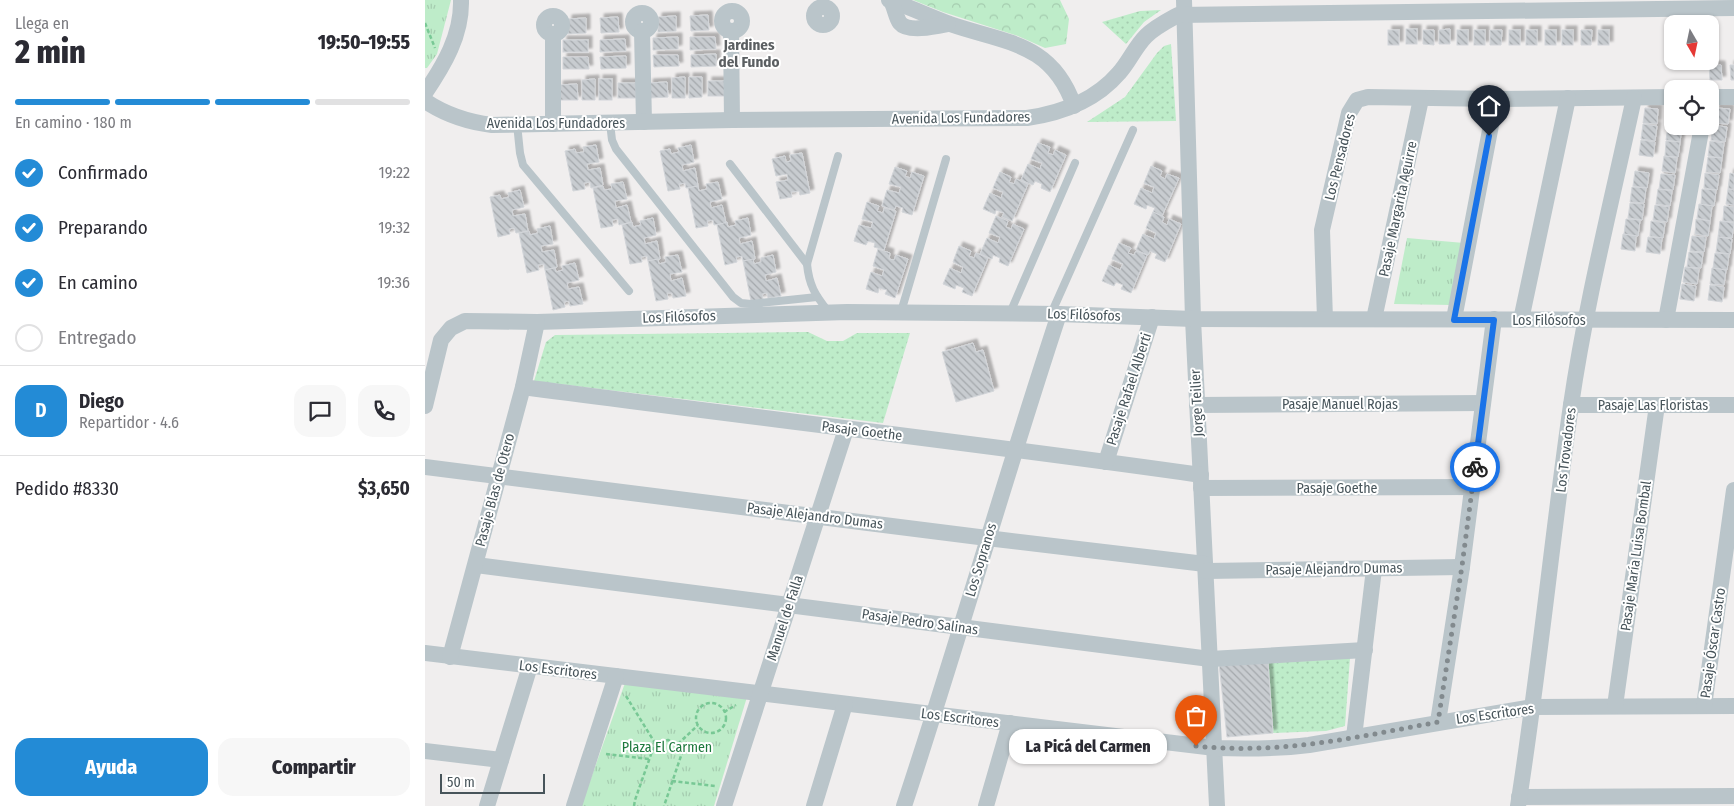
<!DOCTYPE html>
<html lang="es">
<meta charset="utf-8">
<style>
:root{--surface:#fff;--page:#f7f7f7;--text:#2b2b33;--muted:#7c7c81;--line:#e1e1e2;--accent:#238bd6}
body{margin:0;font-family:"Fira Sans Condensed",sans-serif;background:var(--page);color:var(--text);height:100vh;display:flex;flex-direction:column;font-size:19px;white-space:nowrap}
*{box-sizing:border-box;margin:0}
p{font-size:16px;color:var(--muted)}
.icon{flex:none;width:28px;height:28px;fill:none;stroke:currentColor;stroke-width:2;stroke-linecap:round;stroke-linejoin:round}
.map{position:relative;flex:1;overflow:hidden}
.panel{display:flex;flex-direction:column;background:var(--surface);width:425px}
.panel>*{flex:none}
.needle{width:32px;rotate:171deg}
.fabs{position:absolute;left:1239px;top:15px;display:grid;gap:10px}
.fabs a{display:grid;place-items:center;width:55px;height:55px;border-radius:10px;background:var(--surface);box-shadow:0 1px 4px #0004;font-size:25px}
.scale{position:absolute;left:15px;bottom:12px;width:105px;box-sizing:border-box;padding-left:5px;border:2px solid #47545a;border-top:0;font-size:14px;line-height:18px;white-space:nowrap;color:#47545a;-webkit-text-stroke:4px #fff;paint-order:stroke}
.pin{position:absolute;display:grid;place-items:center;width:42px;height:42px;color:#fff;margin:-51px -21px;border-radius:50% 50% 50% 0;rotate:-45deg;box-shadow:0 0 5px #0007}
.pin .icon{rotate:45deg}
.courier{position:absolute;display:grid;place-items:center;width:50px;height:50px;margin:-25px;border:4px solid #1a73e8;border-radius:50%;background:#fff;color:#222;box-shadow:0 1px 6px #0007}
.bubble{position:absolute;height:35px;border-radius:15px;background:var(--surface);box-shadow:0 1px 4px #0004;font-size:16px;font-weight:800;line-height:35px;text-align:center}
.summary em{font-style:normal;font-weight:800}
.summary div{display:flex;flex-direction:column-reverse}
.summary{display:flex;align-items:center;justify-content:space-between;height:85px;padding:0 15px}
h1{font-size:32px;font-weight:800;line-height:38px}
.bar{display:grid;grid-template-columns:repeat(4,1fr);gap:8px 5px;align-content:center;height:60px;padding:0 15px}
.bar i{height:6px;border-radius:4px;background:var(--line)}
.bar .current{background:var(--accent)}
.bar p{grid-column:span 4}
.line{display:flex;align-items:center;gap:12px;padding:0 15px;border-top:1px solid var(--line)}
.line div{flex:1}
.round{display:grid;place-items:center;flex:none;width:52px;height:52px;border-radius:15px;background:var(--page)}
ol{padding:0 15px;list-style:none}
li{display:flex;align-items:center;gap:15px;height:55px}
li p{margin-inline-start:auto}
li .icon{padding:5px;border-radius:50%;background:var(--accent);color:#fff;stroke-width:4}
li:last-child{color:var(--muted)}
li i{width:28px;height:28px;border:2px solid var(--line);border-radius:50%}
.cta{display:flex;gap:10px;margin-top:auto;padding:10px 15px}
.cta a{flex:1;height:58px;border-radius:15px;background:var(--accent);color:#fff;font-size:20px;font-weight:800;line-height:58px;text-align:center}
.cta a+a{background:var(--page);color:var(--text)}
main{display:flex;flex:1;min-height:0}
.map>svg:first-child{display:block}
.grass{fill:url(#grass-dots)}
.forest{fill:url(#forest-crowns)}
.park{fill:url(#park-tufts)}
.building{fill:url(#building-back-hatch);stroke:#d2d5d9;filter:url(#shadow)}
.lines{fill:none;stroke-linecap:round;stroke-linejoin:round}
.path{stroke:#78c895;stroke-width:2.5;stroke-dasharray:4 2.5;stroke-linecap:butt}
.lane{stroke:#bac5ca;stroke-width:8}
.street{stroke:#bac5ca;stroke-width:16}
.done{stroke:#828a8e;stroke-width:5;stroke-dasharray:0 9}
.route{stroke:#1a73e8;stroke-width:6}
.labels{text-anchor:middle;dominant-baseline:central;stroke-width:4;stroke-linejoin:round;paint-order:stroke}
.street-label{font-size:14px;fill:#47545a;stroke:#fff}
.park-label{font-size:14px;fill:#1c783c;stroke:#fff}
.neighbourhood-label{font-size:15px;font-weight:bold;fill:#5b5f62;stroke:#fff}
</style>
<main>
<section class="panel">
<div class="summary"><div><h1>2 min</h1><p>Llega en</p></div><em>19:50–19:55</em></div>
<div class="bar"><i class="current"></i><i class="current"></i><i class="current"></i><i></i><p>En camino · 180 m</p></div>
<ol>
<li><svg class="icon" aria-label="check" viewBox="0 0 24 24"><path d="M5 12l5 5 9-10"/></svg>Confirmado<p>19:22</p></li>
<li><svg class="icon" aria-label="check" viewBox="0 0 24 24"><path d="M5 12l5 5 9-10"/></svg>Preparando<p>19:32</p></li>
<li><svg class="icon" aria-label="check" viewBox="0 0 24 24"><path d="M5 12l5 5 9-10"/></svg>En camino<p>19:36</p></li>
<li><i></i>Entregado</li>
</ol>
<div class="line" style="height:90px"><b class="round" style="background:var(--accent);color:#fff">D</b><div><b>Diego</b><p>Repartidor · 4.6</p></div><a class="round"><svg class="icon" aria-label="chat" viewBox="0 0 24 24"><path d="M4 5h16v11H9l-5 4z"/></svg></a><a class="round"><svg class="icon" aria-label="phone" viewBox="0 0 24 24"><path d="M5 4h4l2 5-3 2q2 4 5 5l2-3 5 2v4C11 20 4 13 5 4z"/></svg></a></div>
<div class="line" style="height:65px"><div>Pedido #8330</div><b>$3,650</b></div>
<div class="cta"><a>Ayuda</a><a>Compartir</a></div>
</section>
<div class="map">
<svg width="1309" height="806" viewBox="0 0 1309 806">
<defs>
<pattern id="grass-dots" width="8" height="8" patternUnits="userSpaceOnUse" patternTransform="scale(1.25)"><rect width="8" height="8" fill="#beecc9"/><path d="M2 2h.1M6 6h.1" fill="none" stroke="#a5ccaf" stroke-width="1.8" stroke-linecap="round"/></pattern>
<pattern id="forest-crowns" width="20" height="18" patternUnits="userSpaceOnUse" patternTransform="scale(1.25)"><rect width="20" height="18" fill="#beecc9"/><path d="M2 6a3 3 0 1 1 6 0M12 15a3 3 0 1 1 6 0" fill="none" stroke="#a5ccaf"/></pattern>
<pattern id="park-tufts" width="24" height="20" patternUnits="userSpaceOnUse" patternTransform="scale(1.25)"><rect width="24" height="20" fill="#beecc9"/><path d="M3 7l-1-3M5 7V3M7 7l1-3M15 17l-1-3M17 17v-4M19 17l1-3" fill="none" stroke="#a5ccaf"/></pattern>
<pattern id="building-back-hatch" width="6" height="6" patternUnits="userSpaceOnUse" patternTransform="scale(1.25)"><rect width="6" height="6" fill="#c8ccd0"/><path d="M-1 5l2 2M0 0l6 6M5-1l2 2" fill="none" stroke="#a4a8ac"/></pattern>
<filter id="shadow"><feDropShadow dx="4" dy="-4" stdDeviation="1" flood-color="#0004"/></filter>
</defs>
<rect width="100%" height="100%" fill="#f0eeee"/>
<!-- grass -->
<g class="grass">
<polygon points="736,10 719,22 701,44 677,22 715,11"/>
<polygon points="746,44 751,121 662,122 700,97 732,53 739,46"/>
<polygon points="383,332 402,341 418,341 432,333 485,333 458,423 109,381 121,342 130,335"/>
<polygon points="925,658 920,726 901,731 848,733 843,662"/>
</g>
<!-- forest -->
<polygon class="forest" points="488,0 635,0 644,19 641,44 620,48 593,36 518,12"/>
<!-- park -->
<g class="park">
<polygon points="0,0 26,0 12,54 2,68 0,68"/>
<polygon points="982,238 1039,243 1027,305 969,304"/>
<polygon points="200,683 322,697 289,806 156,806"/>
</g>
<!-- building -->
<g class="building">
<polygon points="283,15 284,30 266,31 265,16"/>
<polygon points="251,16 251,31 233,32 233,17"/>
<polygon points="193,17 194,32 176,33 175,18"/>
<polygon points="161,18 161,33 143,34 143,19"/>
<rect x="981" y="29" width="11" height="15"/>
<polygon points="1025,29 1025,44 1014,44 1014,30"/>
<rect x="963" y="30" width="11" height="15"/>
<polygon points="998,30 1009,30 1009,45 998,44"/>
<rect x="1032" y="30" width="11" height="15"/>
<rect x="1049" y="30" width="11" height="15"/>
<polygon points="1065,30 1077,30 1076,45 1065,45"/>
<rect x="1084" y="30" width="11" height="15"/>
<rect x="1101" y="30" width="11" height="15"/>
<rect x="1120" y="30" width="11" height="15"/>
<rect x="1137" y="30" width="11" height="15"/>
<polygon points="1156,30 1167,30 1166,45 1156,45"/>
<rect x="1173" y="30" width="11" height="15"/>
<polygon points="253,37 253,49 228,50 228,38"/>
<polygon points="265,37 290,37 291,49 265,50"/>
<polygon points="200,39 201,51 175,52 175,40"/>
<rect x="138" y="40" width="25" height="12"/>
<polygon points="291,54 291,66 266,67 266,55"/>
<polygon points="228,55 253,55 254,66 229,67"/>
<polygon points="201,56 201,68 176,69 175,57"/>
<polygon points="138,57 163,57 164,69 138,69"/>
<polygon points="1284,65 1296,65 1297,80 1285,80"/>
<polygon points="1305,65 1309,65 1309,80 1306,80"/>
<polygon points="260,77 260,98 247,98 247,78"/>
<polygon points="264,77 277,77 277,97 264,98"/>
<polygon points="170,79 170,100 157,100 157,80"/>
<rect x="174" y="79" width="13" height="21"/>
<rect x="283" y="81" width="18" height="15"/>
<polygon points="242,82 243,97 225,98 224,83"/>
<rect x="193" y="83" width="18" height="15"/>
<polygon points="152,84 153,100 135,100 134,85"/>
<polygon points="1220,108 1233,109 1232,124 1218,123"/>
<polygon points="1291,108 1305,109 1303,124 1289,123"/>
<polygon points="1245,109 1248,109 1248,125 1243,124"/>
<polygon points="1218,124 1232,126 1230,141 1216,139"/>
<polygon points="1243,125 1257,126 1255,142 1241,140"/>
<polygon points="1288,125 1302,127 1300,142 1286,140"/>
<polygon points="1216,140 1230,142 1228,157 1214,155"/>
<polygon points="1241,141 1255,142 1253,157 1240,156"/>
<polygon points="1285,141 1299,143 1297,158 1283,156"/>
<polygon points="613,143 625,147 623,153 628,155 630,150 641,155 625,192 616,188 617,184 610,181 608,185 596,180 603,164 615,169 617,163 606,159"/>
<polygon points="171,145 174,162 162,164 163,170 175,168 178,185 166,188 165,182 159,183 160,189 148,191 140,151 150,149 151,153 159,152 158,147"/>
<polygon points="266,145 269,162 257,165 258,171 270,168 273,186 261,188 260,183 254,184 255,189 243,191 235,151 245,149 246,154 254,152 253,148"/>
<polygon points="377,153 385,193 375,195 374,191 366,192 367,197 355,199 351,182 363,180 362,174 351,176 347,159 360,156 361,162 366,161 365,155"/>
<polygon points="1239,156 1252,158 1250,173 1237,171"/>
<polygon points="1283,157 1297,158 1295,173 1281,172"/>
<polygon points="726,166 737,171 735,176 740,179 742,174 754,178 737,216 728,212 730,208 722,205 721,209 709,204 716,188 727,193 729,187 719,183"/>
<polygon points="470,167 482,171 480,176 485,178 487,172 499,176 487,215 477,212 478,208 471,206 469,210 457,206 462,190 474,193 476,187 464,184"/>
<polygon points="1210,171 1224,173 1222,188 1208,186"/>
<polygon points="575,172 586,177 584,182 589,184 591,179 603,184 587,221 577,217 579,213 571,210 570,214 558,209 565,193 576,198 578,192 568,188"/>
<polygon points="1280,173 1294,175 1292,190 1279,188"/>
<polygon points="1305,173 1309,174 1309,189 1303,189"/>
<polygon points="1236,174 1250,175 1248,190 1234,189"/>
<polygon points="198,182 202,199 190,201 191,208 202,205 206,222 194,225 193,219 187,220 188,226 176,228 168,188 178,186 179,190 187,189 186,184"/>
<polygon points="293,182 297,199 285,202 286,208 297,205 301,223 289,225 288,220 282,221 283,226 271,228 263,188 273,186 274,191 282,189 281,184"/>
<polygon points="1207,187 1221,188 1219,203 1205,202"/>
<polygon points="1233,189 1247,191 1245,206 1231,204"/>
<polygon points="1277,189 1291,190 1289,206 1276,204"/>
<polygon points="1303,189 1309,190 1309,205 1301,204"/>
<polygon points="95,190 99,207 87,210 88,216 100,214 103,231 91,233 89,228 84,229 85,234 73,237 65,197 75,195 76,199 84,197 83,193"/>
<polygon points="442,202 454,206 452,211 458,213 459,208 471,211 459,250 449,247 450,243 443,241 441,245 429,241 434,225 446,228 448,222 437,219"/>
<polygon points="1205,203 1219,204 1217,220 1203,218"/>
<polygon points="1274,204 1287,206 1285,221 1272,218"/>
<polygon points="1230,205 1244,207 1242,222 1228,220"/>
<polygon points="1299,206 1309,207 1309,222 1298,221"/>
<polygon points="728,212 739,217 737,222 742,225 744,219 756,224 740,262 730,258 732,254 725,251 723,255 711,250 718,234 729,239 731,233 721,228"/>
<polygon points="571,216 583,221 581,227 586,229 588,224 599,229 583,266 574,262 575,258 568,255 567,259 555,254 562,238 573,243 575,237 564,233"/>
<polygon points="228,218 231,235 219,238 220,244 232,241 235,259 223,261 222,256 216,257 217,262 205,264 197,225 207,222 208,227 216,225 215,221"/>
<polygon points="323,218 326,235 314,238 315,244 327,241 330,259 318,261 317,256 311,257 312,262 300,265 292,225 302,222 303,227 311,225 310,221"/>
<polygon points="1201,219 1215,220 1213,236 1199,234"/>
<polygon points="1271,219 1285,221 1283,236 1270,234"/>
<polygon points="1226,221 1240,223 1238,238 1225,236"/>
<polygon points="1295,221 1309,223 1307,238 1293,237"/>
<polygon points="125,226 128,244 116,246 117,252 129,250 132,267 120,270 119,264 113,265 114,270 102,273 94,233 104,231 105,235 113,233 112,229"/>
<polygon points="1198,234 1211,236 1210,251 1196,249"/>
<polygon points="1267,236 1281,237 1279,252 1265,251"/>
<polygon points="1223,237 1237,238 1235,254 1221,252"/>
<polygon points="1293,237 1307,239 1305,254 1291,252"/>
<polygon points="694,243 706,248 703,253 709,255 711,251 722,255 706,293 696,289 698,285 691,282 689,286 677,281 684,265 695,270 698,264 687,259"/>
<polygon points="534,246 546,251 544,256 549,258 551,253 563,258 547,296 537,292 539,288 531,285 530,289 518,284 525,268 536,273 538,267 528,262"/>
<polygon points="453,249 465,253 464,259 469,260 471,255 483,259 470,298 460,294 462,290 454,288 453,293 441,289 446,272 457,276 459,270 448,266"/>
<polygon points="1264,252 1278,253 1276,268 1262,267"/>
<polygon points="1290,253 1304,254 1302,270 1288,268"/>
<polygon points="253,255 257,272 245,274 246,281 257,278 261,296 248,298 247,293 242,293 243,299 231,301 223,261 233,259 234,264 241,262 240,257"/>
<polygon points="348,255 351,272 340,275 341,281 352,278 356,296 343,298 342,293 337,294 338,299 326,301 318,261 328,259 329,264 336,262 336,258"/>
<polygon points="150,263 154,280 142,283 143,289 154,287 158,304 145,306 144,301 139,302 140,307 128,310 120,270 130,268 131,272 138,270 137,266"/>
<polygon points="1260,267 1274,269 1272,284 1258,282"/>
<polygon points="1287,268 1301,270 1299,285 1285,284"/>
<polygon points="1257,284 1271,286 1269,301 1255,299"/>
<polygon points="1285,285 1299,287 1297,302 1283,300"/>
<polygon points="548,343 551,352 558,350 569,391 531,402 517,352"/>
<polygon points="843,662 848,733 802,737 794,664"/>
</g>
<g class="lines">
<!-- path -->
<g class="path">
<polyline points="0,23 10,48"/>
<polyline points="201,696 230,743"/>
<circle cx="286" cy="718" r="15"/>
<polyline points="299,712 311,705"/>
<polyline points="253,744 273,725"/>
<polyline points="181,754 224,759"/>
<polyline points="247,781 290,786"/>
<polyline points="209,806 210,800 230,743 243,740 253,744 257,753 239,806"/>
</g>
<!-- lane -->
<g class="lane">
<polyline points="185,123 187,140 191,149 308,297 316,303 326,304 392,297"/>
<polyline points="92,124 95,153 98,165 204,291"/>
<polyline points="305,164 382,264"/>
<path d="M 403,311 C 390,295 384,285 382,264 L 413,156"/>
<polyline points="476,312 521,159"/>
<polyline points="585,313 650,163"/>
<polyline points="626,314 708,130"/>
</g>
<!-- street -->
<g class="street">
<path d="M 464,0 C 484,7 504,16 525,24 C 580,43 627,42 649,106"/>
<polyline points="759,0 768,319 792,806"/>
<path d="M 466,1 C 470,8 471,18 475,23 C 483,33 513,26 523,24"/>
<circle cx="398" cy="16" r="9"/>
<circle cx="307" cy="21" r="10"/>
<circle cx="217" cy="22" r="9"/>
<circle cx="128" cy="25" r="9"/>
<polyline points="217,31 219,122"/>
<polyline points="306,31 307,120"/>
<path d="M 0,93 C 19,65 37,35 36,0"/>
<polyline points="1285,97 1309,97"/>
<path d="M 0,101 C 21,115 42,122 67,125 L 307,120 L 602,118 C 637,113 670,101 694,73 C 704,62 710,47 721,36 C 730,27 742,21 753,15 L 1309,8"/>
<polyline points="128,124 128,34"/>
<polyline points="900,319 897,230 924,113 932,100 943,97 1071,99 1248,97"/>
<polyline points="949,319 996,99"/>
<polyline points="1029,319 1071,99"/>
<polyline points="1096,320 1143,98"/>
<polyline points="1241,320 1277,126"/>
<path d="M 98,387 C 324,417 550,443 776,475"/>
<polyline points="772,405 1058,403"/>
<polyline points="1146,405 1309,405"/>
<polyline points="0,406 16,340 26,328 40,321 112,322 422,312 634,314 768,319 1309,320"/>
<polyline points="681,462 727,317"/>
<polyline points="0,467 562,538 780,564"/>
<polyline points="776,488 1048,487"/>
<polyline points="51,565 785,659 940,650"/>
<polyline points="781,571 1037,567"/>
<path d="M 0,653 L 790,748 C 821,749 852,749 884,745 L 1108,707 L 1309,706"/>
<polyline points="25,657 98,387 112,322"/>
<polyline points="1190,706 1232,405"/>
<polyline points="1279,706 1309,490"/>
<polyline points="1013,722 1037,567 1069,319"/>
<polyline points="929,737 949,569"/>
<polyline points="0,751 76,760"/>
<polyline points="1094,797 1309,796"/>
<polyline points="62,806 105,666"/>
<polyline points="149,806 191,676"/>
<polyline points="299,806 421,429"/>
<polyline points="389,806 420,704"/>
<path d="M 479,806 C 533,643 580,477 634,314"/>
<polyline points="561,806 585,723"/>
<path d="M 1093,806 C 1114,673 1127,538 1146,405 C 1161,302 1187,200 1209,98"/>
</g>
</g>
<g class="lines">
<!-- done -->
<path class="done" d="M 771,746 C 853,755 933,737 1013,722 L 1037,566 L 1050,467"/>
<!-- route -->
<polyline class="route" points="1050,467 1069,320 1029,320 1064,136"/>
</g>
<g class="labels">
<!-- street labels -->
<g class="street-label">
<text transform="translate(536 118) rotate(-1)">Avenida Los Fundadores</text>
<text x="131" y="123">Avenida Los Fundadores</text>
<text transform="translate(915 157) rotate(-76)">Los Pensadores</text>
<text transform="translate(973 209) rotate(-78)">Pasaje Margarita Aguirre</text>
<text transform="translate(659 315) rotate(2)">Los Filósofos</text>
<text transform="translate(254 317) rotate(-2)">Los Filósofos</text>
<text x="1124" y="320">Los Filósofos</text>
<text transform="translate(704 389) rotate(-72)">Pasaje Rafael Alberti</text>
<text transform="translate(772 403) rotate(-93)">Jorge Teilier</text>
<text x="915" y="404">Pasaje Manuel Rojas</text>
<text x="1228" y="405">Pasaje Las Floristas</text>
<text transform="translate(437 431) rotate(7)">Pasaje Goethe</text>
<text transform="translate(1141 450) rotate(-83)">Los Trovadores</text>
<text x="912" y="488">Pasaje Goethe</text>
<text transform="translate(70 490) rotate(-75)">Pasaje Blas de Otero</text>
<text transform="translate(390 516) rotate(7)">Pasaje Alejandro Dumas</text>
<text transform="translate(1211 556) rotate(-82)">Pasaje María Luisa Bombal</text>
<text transform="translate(556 560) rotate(-73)">Los Sopranos</text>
<text transform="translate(909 569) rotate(-1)">Pasaje Alejandro Dumas</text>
<text transform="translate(360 618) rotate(-72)">Manuel de Falla</text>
<text transform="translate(495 622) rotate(8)">Pasaje Pedro Salinas</text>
<text transform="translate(1288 643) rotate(-82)">Pasaje Óscar Castro</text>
<text transform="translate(133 670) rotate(7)">Los Escritores</text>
<text transform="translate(1070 714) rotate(-8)">Los Escritores</text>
<text transform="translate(535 718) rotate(7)">Los Escritores</text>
</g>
<!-- park labels -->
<g class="park-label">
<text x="242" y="747">Plaza El Carmen</text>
</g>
<!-- neighbourhood labels -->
<g class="neighbourhood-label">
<text x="324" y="45">Jardines<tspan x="324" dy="17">del Fundo</tspan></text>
</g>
</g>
</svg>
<div class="fabs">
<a><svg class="needle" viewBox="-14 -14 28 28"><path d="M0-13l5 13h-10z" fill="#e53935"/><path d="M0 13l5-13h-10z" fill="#7c7c81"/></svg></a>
<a><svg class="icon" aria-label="locate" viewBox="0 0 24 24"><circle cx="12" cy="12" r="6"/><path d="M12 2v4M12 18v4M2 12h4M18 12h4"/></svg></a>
</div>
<div class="scale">50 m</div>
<div class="pin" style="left:771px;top:746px;background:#ea580c"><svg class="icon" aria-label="bag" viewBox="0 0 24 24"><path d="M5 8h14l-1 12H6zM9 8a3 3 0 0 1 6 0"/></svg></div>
<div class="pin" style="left:1064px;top:136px;background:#1f2937"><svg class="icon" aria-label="home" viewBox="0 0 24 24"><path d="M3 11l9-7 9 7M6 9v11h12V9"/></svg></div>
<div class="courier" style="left:1050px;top:467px"><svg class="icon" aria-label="bike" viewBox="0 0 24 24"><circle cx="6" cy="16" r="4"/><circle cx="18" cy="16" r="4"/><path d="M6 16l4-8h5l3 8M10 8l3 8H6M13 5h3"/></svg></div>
<div class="bubble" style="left:584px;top:729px;width:158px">La Picá del Carmen</div>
</div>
</main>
